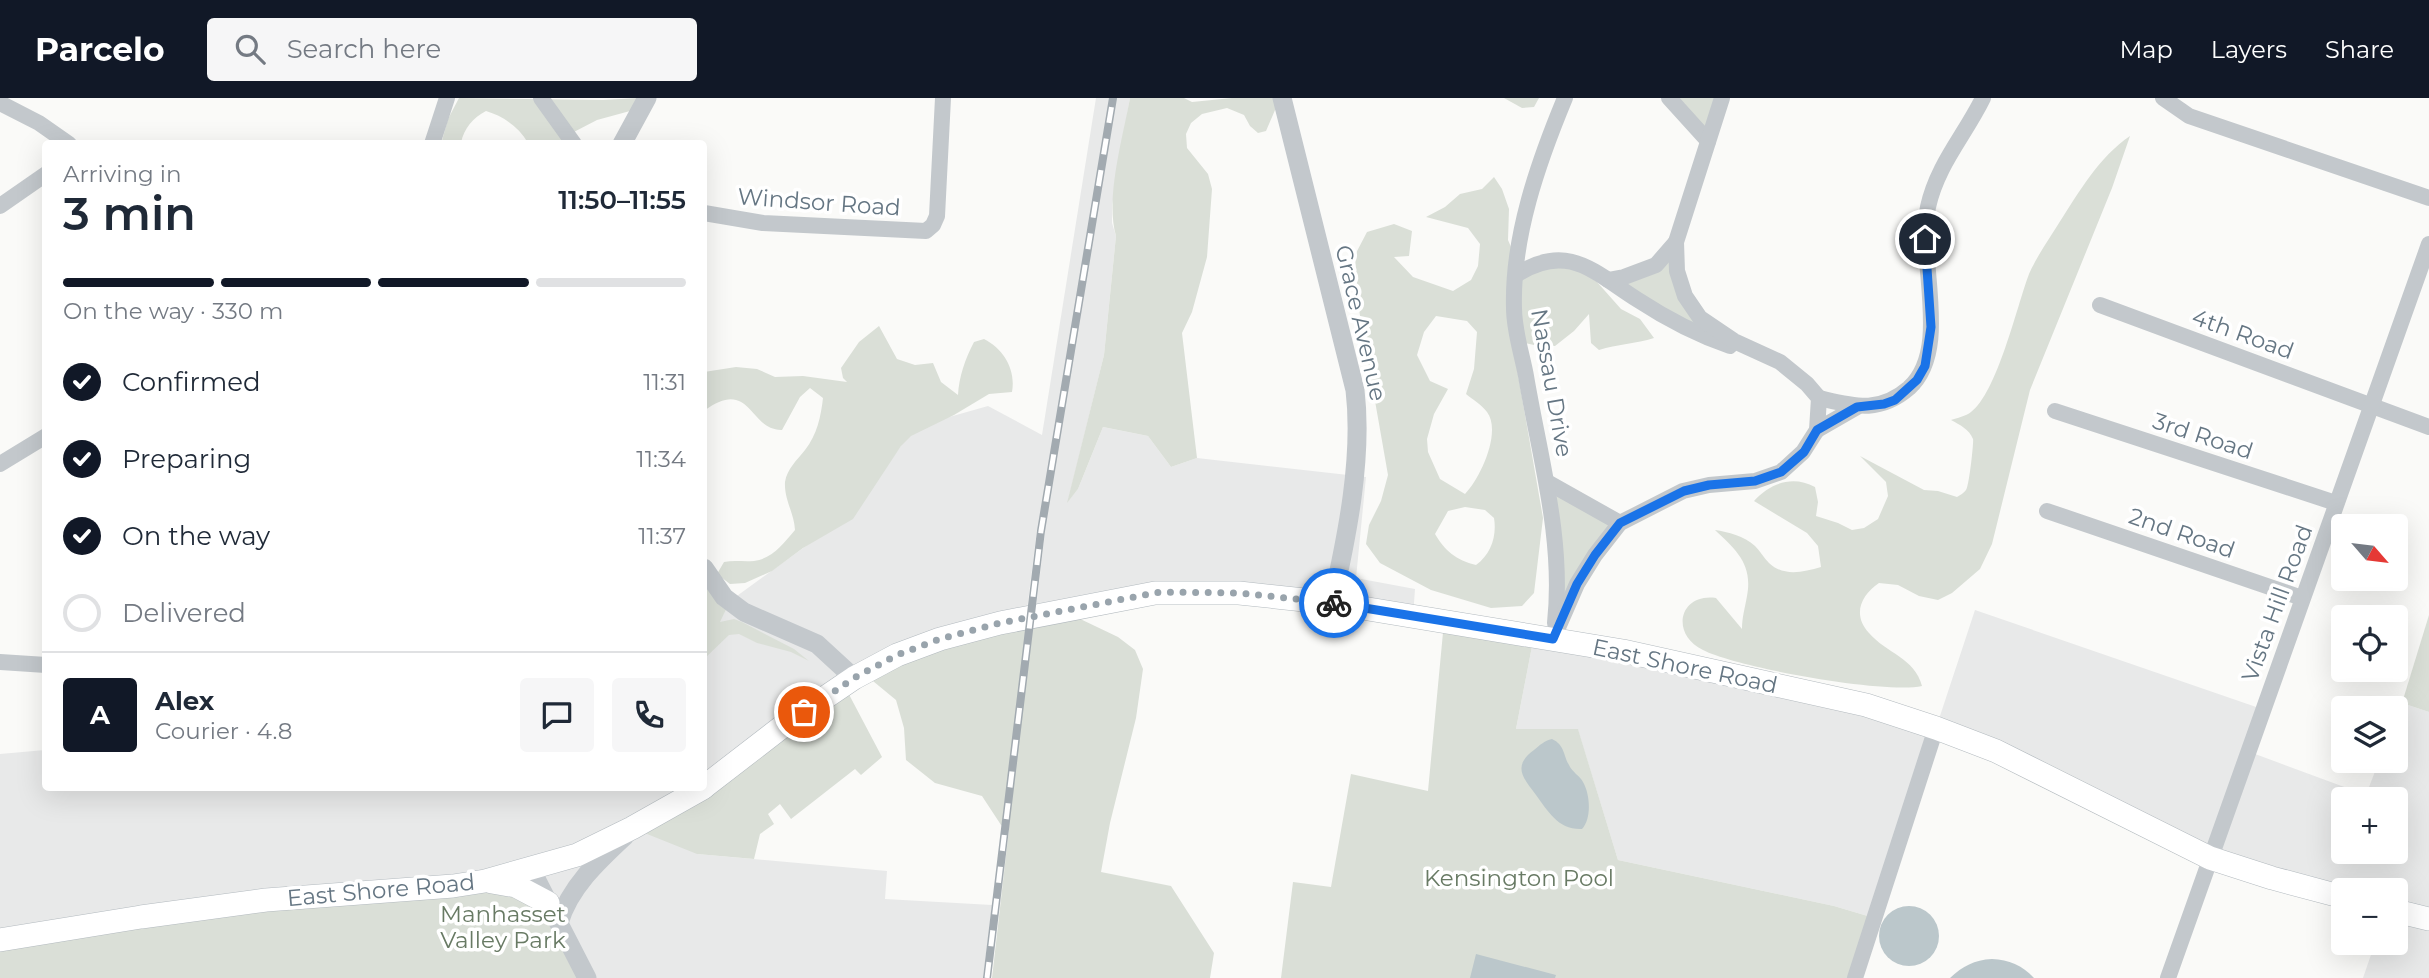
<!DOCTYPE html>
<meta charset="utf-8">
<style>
:root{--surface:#fff;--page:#f6f6f7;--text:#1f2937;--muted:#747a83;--line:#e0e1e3;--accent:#111827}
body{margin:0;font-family:Montserrat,sans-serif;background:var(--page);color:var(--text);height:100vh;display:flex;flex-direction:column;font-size:26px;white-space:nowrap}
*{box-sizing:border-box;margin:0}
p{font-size:23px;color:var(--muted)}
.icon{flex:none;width:38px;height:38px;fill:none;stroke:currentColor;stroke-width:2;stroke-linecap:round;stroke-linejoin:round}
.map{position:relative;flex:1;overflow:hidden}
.drawer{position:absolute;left:42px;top:42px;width:665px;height:651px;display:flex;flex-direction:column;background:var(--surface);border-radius:7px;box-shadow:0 7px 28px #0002}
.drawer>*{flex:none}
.needle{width:46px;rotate:118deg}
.buttons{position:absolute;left:2331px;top:416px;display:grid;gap:14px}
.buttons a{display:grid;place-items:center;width:77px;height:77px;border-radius:7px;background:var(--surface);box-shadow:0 7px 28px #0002;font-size:35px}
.pin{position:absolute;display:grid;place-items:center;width:60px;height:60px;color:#fff;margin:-30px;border:4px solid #fff;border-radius:50%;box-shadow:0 2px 7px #0007}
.courier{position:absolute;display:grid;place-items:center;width:70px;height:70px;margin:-35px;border:5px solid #1a73e8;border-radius:50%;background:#fff;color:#222;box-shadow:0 2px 9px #0007}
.overview em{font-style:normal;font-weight:600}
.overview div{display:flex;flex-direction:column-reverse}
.overview{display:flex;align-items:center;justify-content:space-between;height:119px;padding:0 21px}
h1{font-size:46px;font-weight:600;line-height:52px}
.bar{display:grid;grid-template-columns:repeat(4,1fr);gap:10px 7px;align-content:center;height:84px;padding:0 21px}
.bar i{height:9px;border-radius:5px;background:var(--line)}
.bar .selected{background:var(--accent)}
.bar p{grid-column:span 4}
.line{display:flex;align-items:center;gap:18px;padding:0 21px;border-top:2px solid var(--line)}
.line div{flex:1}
.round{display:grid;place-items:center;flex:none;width:74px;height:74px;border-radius:7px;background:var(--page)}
ol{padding:0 21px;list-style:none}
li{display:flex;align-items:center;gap:21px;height:77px}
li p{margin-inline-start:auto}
li .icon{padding:7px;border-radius:50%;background:var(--accent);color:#fff;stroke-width:4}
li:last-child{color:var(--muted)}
li i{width:38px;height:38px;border:4px solid var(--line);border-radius:50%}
header{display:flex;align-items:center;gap:42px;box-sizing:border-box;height:98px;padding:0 35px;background:var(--accent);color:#fff}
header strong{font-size:33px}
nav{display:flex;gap:38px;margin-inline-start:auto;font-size:24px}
.search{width:490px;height:63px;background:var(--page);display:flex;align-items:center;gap:18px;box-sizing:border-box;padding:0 24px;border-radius:7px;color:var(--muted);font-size:26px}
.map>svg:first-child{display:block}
.built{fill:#e8e9e9;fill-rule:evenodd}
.green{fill:#dadfd7;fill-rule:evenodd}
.water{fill:#bbc7cb}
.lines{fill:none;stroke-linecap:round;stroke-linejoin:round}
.secondary-casing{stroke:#b3babf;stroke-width:24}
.minor{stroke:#c3c8cc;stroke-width:16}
.tertiary{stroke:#c3c8cc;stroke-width:19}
.secondary{stroke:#fff;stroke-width:23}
.rail-casing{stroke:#a2aab0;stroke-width:8}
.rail{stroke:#fff;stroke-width:5;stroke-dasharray:16;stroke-linecap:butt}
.done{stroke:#99a4ac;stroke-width:7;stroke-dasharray:0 12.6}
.route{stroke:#1a73e8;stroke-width:9}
.labels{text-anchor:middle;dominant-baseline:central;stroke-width:7;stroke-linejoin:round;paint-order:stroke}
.street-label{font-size:23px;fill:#657683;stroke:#fff}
.park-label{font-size:23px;fill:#687a64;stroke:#fff}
</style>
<header>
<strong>Parcelo</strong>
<div class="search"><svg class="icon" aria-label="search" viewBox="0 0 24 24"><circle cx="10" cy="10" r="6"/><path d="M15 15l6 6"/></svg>Search here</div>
<nav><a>Map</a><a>Layers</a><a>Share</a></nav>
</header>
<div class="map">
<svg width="2429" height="880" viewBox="0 0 2429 880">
<rect width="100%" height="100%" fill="#fafaf8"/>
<!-- built -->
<g class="built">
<polygon points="1096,0 1130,0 1112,107 1112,125 1116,138 1104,257 1068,403 1078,391 1103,329 1148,338 1171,369 1197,360 1366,379 1356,480 1415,491 1413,519 1239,495 1035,518 1045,434 1037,432 1026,520 897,557 704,689 704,537 730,503 857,411 914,329 988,308 1042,337"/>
<path d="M 1975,512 L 2262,611 L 2247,653 L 2366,697 L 2379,663 L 2396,663 L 2396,620 L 2402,605 L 2429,614 L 2429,880 L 2363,880 L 2375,845 L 2396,845 L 2396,793 L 2343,793 L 2274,781 L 1937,630 L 1871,819 L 1834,808 L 1618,762 L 1578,632 L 1516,631 L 1534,538 L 1936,630 ZM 2343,702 L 2396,702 L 2396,754 L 2343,754 Z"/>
<polygon points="45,652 46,690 703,690 697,756 887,773 885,801 992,807 983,880 587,880 0,842 0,656"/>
</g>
<!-- green -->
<g class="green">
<path d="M 459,0 L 603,2 L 639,0 L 630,13 L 597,22 L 570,36 L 568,45 L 528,45 C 519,29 503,18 486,13 C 473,20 464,30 461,45 L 441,46 L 448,21 Z"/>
<path d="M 1130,0 L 1184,0 L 1192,4 L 1232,0 L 1273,0 L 1278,5 L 1266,33 L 1258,35 L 1250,28 L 1244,17 L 1227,10 L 1202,16 L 1191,25 L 1186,36 L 1187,50 L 1208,76 L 1212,91 L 1207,159 L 1192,214 L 1182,235 L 1197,360 L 1171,369 L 1148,338 L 1103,329 L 1078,391 L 1067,405 L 1104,257 L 1116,138 C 1105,101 1123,39 1130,0 Z"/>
<polygon points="1504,0 1539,0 1534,9 1522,10"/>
<polygon points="1669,0 1722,0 1708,43"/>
<path d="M 2130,38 L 2112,90 L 2030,292 L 1992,446 L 1980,471 L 1952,495 L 1938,502 L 1919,498 L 1898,487 L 1879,485 C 1861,497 1852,517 1869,535 C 1886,555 1915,560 1922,588 C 1885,596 1738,570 1703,552 C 1670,536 1679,495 1716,500 L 1742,531 C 1742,519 1745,510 1747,498 C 1753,466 1736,452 1715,432 C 1728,434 1744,438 1755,448 C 1760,453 1764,460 1769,465 C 1784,479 1803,474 1821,469 L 1818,448 L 1807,435 L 1754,403 C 1770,385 1793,377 1815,389 L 1818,404 L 1816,418 L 1838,425 L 1852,432 L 1864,430 L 1878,421 L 1888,398 L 1886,384 L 1860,358 L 1924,392 L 1938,393 L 1957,399 C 1960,397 1964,395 1966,392 C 1969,389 1974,343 1973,341 C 1969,331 1960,327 1951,322 C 1957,320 1966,318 1971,314 C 1997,295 2017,208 2029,176 C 2037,158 2049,141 2059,125 C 2079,94 2099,59 2130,38 Z"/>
<path d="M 1494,79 L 1502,91 L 1509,111 L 1508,142 L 1523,177 L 1536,172 L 1572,167 L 1597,184 L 1621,211 L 1640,221 L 1654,240 C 1636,246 1617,246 1599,252 L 1591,245 L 1589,216 L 1574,233 L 1555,248 L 1534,247 L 1512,242 L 1543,420 L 1534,495 L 1522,508 L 1491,510 L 1431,492 L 1380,465 L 1366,446 L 1369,427 L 1381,403 L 1388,377 L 1358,206 L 1355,157 L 1367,134 L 1394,126 L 1412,133 L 1409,158 L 1394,159 L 1413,179 L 1453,193 L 1471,182 L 1478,168 L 1480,146 L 1468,130 L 1426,119 L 1445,109 L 1460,96 L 1482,91 ZM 1436,218 L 1467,223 L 1477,234 L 1474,271 L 1466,296 C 1472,301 1482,307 1487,314 C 1502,334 1480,381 1465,396 L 1440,381 L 1428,354 L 1427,341 L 1434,316 L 1448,291 L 1430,283 L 1417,257 L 1424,234 ZM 1465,409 L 1485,412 L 1494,420 C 1497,438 1491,456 1476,467 C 1456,462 1445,453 1435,436 L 1448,413 Z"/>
<polygon points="1676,144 1677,173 1728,248 1608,182 1624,179"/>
<path d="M 879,228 L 897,261 L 915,267 L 933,265 L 941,284 L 958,297 C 959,279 965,261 974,244 L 984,241 C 1004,251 1016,272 1012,294 L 989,296 L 954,317 L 911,338 L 901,348 L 853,421 L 803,450 L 772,473 L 745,485 L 730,486 L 717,476 L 724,464 C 734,462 744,464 754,463 C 773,460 783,446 795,432 C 794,414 784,402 785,384 C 787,371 797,362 805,352 C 817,337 821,318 823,300 L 810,290 L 800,299 L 782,332 C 749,333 751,278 704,313 L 704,274 L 736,269 L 757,271 L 775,279 L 803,278 L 847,284 L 843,280 L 841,270 L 859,244 Z"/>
<polygon points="1547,384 1620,425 1553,541"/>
<polygon points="704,470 730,503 720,524 734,521 742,524 794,551 809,563 791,554 757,545 739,536 729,537 704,561"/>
<polygon points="2429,517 2429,614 2402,605"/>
<polygon points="1074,518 1118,539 1135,552 1143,571 1136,620 1110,725 1101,774 1171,788 1214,855 1210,880 992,880 1009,731 1001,727 982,698 935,685 906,662 904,630 896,602 862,574 897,557"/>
<polygon points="1444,524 1534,538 1516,631 1578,631 1618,762 1834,808 1871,819 1850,880 1281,880 1293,784 1331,789 1351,676 1428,693"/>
<polygon points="844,587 882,659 861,677 855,671 791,721 780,706 768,716 774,726 760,736 754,761 697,756 632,730"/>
<polygon points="531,771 587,880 0,880 0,842"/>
</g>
<!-- water -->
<g class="water">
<path d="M 1552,641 C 1565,647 1563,657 1569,667 C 1572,674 1580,678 1583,684 C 1590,696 1592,720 1582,731 C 1558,732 1548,713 1536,697 C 1523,680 1512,668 1534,652 C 1540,647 1544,643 1552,641 Z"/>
<circle cx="1909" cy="838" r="30"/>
<polygon points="1476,856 1556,877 1555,880 1470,880"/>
<path d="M 1992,861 C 2009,862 2022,867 2034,880 L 1950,880 C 1963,868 1974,862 1992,861 Z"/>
</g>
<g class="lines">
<defs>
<g id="secondary">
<polyline points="704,689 783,628 854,580 897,557 940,541 1000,525 1155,495 1239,495 1332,505 1623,553 1866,607 1936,630 1996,653 2210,760 2272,780 2343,799"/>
<polyline points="492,784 516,788 548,805"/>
<polyline points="2396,813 2429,821"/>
<polyline points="0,842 141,819 266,802 453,788 485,783 577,757 632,730 703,690"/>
</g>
</defs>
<!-- secondary casing -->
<use href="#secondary" class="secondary-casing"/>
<!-- minor -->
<g class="minor">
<polyline points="541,0 574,46"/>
<polyline points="1669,0 1708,43"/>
<polyline points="2163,0 2189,18 2429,100"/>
<polyline points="0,5 39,25 69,46"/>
<polyline points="432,46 447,0"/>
<polyline points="0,108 46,76"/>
<polyline points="704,115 763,125 926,133 933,127 937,118 943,0"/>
<path d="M 1516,177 C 1568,143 1595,175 1638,202 C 1667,221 1698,237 1730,248"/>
<polyline points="1608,182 1624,179 1656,167 1676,144"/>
<polyline points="2100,207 2429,329"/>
<path d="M 1819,300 C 1854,308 1879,316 1909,290 C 1952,251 1917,162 1928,109 C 1937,67 1965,37 1983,0"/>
<polyline points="2055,313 2336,405"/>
<polyline points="1817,332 1857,309"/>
<polyline points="0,366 46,338"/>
<polyline points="1547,384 1620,425"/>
<polyline points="2047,413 2302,500"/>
<path d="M 1555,525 C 1564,441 1540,361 1526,278 C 1522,256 1514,233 1514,210 C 1512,139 1538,65 1565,0"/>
<polyline points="1553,541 1577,486 1595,457 1620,425 1683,393 1709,387 1755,383 1781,374 1803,354 1817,332 1819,300 1807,286 1780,264 1734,243 1700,220 1685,198 1677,173 1676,144 1722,0"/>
<polyline points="0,564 46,567"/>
<polyline points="1855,880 1936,630"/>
<polyline points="2168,880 2429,146"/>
</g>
<!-- tertiary -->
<g class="tertiary">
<path d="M 1282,0 L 1355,292 C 1363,360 1347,438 1332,505"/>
<polyline points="622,46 647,0"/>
<polyline points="704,470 724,499 744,514 817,546 854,580"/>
<polyline points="531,771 587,880"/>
<path d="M 559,825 C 569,790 598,763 625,738"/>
</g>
<!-- secondary -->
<use href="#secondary" class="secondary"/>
<defs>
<polyline id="rail" points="987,880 1041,433 1113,0"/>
</defs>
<!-- rail casing -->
<use href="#rail" class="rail-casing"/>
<!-- rail -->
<use href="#rail" class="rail"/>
</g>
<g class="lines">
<!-- done -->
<polyline class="done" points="804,614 854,580 897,557 940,541 1000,525 1160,494 1239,495 1334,505"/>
<!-- route -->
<polyline class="route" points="1334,505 1553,541 1577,486 1595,457 1620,425 1684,393 1709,387 1755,383 1781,374 1804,354 1817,332 1857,309 1884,306 1895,302 1917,282 1925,268 1931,229 1925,141"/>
</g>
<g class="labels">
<!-- street labels -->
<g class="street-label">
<text transform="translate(819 104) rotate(4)">Windsor Road</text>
<text transform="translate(1361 225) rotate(77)">Grace Avenue</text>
<text transform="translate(2243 236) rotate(20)">4th Road</text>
<text transform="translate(1552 285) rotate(80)">Nassau Drive</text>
<text transform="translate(2203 338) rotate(18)">3rd Road</text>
<text transform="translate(2182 435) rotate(19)">2nd Road</text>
<text transform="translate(2277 505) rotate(-70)">Vista Hill Road</text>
<text transform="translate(1685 568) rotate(12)">East Shore Road</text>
<text transform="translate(381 792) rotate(-5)">East Shore Road</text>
</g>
<!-- park labels -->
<g class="park-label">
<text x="1519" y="780">Kensington Pool</text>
<text x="503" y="816">Manhasset<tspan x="503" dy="26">Valley Park</tspan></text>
</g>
</g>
</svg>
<div class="buttons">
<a><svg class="needle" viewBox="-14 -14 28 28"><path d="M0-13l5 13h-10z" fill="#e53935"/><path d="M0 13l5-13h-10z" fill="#747a83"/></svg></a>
<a><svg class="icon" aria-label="locate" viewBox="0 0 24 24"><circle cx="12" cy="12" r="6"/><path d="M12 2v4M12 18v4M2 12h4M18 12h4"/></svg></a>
<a><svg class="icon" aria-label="layers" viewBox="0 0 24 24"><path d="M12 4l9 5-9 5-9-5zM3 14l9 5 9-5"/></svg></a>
<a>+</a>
<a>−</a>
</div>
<div class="pin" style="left:804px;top:614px;background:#ea580c"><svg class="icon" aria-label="bag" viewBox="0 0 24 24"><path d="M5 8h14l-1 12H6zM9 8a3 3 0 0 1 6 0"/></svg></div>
<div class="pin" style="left:1925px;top:141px;background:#1f2937"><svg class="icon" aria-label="home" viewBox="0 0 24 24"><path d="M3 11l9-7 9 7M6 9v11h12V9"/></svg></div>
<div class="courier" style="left:1334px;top:505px"><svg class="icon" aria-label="bike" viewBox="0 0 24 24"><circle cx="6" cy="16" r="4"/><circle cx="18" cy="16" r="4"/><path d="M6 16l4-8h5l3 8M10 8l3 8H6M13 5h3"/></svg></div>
<section class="drawer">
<div class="overview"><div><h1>3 min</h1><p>Arriving in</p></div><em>11:50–11:55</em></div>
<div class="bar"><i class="selected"></i><i class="selected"></i><i class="selected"></i><i></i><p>On the way · 330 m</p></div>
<ol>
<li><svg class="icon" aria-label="check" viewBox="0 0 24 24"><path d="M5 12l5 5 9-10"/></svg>Confirmed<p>11:31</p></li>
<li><svg class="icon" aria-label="check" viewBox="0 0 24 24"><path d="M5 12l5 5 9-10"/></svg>Preparing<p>11:34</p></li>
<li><svg class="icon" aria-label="check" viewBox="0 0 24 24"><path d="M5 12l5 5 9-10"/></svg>On the way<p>11:37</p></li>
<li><i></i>Delivered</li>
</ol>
<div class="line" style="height:126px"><b class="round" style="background:var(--accent);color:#fff">A</b><div><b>Alex</b><p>Courier · 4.8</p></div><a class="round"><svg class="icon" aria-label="chat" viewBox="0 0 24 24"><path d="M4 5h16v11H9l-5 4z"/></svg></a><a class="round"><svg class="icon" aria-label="phone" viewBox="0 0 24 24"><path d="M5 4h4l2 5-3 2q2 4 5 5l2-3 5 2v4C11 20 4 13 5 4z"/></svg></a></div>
</section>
</div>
